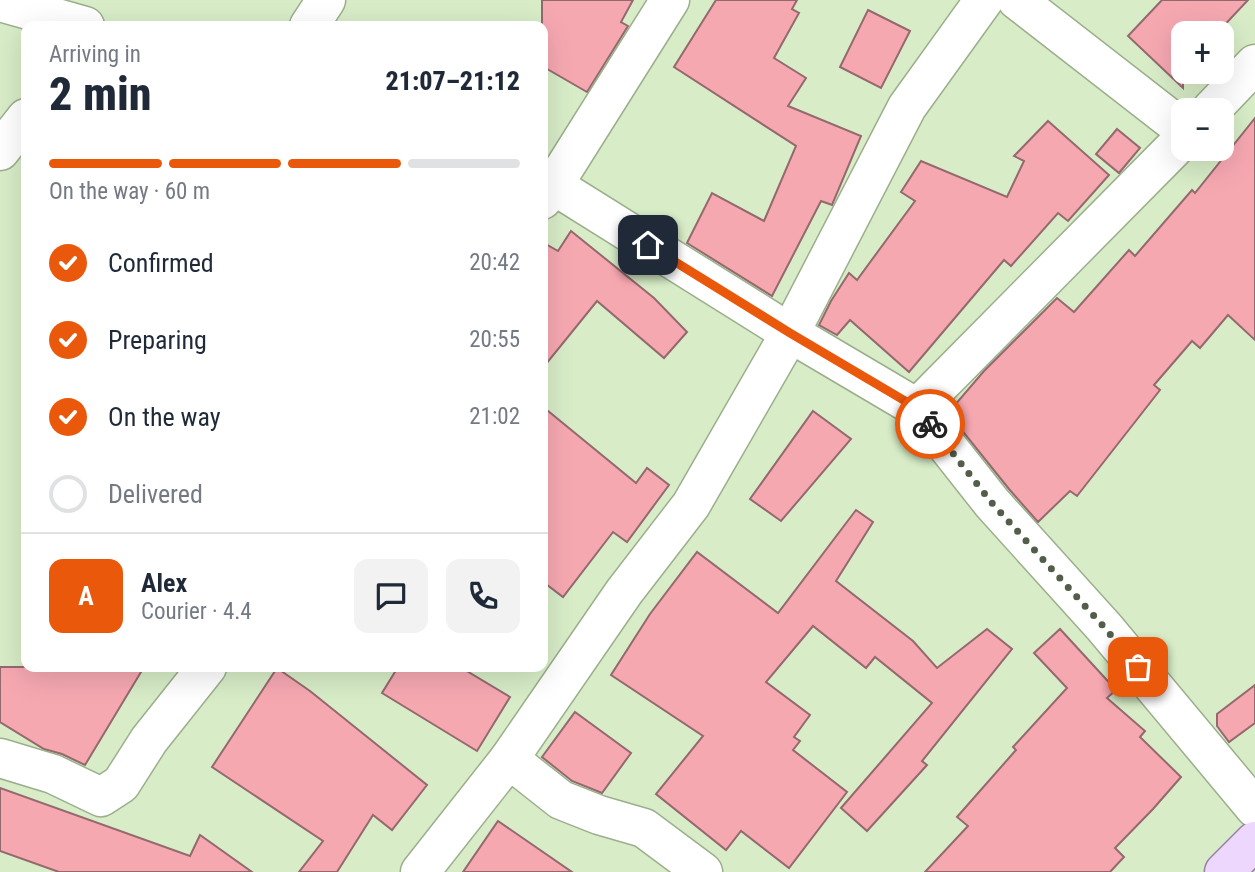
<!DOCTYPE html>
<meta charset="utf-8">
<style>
:root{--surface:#fff;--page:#f2f2f3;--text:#1f2937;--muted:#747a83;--line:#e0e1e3;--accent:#ea580c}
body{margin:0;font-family:"Roboto Condensed",sans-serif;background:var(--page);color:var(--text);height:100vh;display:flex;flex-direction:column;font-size:26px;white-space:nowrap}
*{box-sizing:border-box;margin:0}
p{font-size:23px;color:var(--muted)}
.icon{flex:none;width:38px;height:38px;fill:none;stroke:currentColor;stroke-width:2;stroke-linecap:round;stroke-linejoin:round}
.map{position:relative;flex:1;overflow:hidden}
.side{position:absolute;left:21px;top:21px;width:527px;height:651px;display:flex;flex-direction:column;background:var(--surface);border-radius:14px;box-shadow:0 7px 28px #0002}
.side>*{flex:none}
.controls{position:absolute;left:1171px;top:21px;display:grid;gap:14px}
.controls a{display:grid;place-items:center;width:63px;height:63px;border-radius:14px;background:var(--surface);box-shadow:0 7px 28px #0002;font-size:35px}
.pin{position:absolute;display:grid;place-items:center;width:60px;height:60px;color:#fff;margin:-30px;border-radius:14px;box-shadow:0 4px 10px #0006}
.courier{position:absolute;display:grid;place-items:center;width:70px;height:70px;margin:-35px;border:5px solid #ea580c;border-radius:50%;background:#fff;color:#222;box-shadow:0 2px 9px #0007}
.overview em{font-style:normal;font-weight:800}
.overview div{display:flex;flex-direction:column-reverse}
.overview{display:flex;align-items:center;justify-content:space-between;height:119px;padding:0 28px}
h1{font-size:46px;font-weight:800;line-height:52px}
.bar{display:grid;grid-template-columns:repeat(4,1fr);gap:10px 7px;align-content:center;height:84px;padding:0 28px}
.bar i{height:9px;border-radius:5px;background:var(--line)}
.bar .selected{background:var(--accent)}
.bar p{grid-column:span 4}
.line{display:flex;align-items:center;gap:18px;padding:0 28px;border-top:2px solid var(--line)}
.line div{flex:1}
.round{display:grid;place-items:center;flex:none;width:74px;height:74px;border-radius:14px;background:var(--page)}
ol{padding:0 28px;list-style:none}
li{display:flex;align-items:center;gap:21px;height:77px}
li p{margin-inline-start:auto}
li .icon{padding:7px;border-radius:50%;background:var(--accent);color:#fff;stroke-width:4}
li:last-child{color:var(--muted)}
li i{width:38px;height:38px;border:4px solid var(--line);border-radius:50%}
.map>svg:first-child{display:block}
.building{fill:#f6a8b1;stroke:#94696e;stroke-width:2}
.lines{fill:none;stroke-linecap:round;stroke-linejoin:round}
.minor-casing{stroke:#9baf8c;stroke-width:41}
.major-casing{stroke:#9780a5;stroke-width:41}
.minor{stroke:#fff;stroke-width:38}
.major{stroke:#eed7fc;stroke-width:38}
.done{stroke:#525e4a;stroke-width:7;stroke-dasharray:0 12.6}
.route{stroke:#ea580c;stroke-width:9}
</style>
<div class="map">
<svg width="1255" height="872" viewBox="0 0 1255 872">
<rect width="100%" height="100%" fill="#d7ecc7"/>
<!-- building -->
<g class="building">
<polygon points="542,0 633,0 621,22 628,26 587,92 542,66"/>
<polygon points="716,0 797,0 792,9 799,13 774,58 806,78 788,106 861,136 832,205 821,201 772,296 687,243 712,193 764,221 796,146 674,67"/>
<polygon points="1162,0 1248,0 1217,33 1183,33 1183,88 1128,36"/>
<polygon points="868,10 910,31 881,88 840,67"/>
<polygon points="1255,118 1255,340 1228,315 1200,348 1192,341 1154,385 1160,390 1077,496 1070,491 1038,522 1009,489 948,413 984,371 1057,298 1074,312 1129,250 1135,256 1192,190 1195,193"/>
<polygon points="1048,121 1109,175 1068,221 1058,213 1011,266 1004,260 909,372 850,320 837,335 819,325 831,301 849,273 857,280 915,201 901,192 921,161 1007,197 1024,161 1014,156"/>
<polygon points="1117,129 1140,148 1119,173 1096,154"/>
<polygon points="571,231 654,298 687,332 664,358 597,301 542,369 542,242 558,251"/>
<polygon points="542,406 636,483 647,468 669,485 627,542 613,532 563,597 542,581"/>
<polygon points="813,411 851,439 781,521 750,499"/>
<polygon points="856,510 873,522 836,581 913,641 937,668 987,629 1012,649 922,761 927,765 867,831 841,808 932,703 875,657 866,668 813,626 766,682 810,715 794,737 800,741 793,750 847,792 789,868 741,831 726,850 656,794 703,736 611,675 650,614 697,552 778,613"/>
<polygon points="1060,629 1116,690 1107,698 1145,731 1140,737 1181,777 1153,809 1115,848 1124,857 1110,872 925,872 968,826 957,817 1016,750 1013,747 1067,688 1034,653"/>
<polygon points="0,667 144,667 85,765 62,754 44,749 0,722"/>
<polygon points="398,667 460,667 510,697 477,751 382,693"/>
<polygon points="277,668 310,691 427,785 392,830 373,815 337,872 299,872 323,841 212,767"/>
<polygon points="1255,685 1255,723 1229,742 1217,726 1217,714"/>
<polygon points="575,712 631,753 602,793 572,781 542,757"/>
<polygon points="0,788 190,856 200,835 252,872 59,872 0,851"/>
<polygon points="498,821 572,872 463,872"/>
</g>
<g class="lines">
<defs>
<g id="minor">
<polyline points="1017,0 1183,129"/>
<polyline points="0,2 85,26"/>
<polyline points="309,26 326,0"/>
<polyline points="1211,110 1255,64"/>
<polyline points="0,151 26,118"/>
<polyline points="542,178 790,333 917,408 992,503 1104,627 1255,808"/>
<polyline points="542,200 553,186 670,0"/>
<polyline points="917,408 1183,139"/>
<polyline points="0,758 53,774 101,797 121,784 149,740 207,667"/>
<polyline points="509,759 561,800 599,815 644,828 703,872"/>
<polyline points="420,872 509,759 624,592 691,505 790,333 907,107 984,0"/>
</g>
<polyline id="major" points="1224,872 1255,841"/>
</defs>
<!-- minor casing -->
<use href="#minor" class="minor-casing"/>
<!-- major casing -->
<use href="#major" class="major-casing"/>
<!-- minor -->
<use href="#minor" class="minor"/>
<!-- major -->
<use href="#major" class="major"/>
</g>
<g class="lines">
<!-- done -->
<polyline class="done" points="930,424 992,503 1104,627 1138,667"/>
<!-- route -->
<polyline class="route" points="648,245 790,333 917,408 930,424"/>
</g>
</svg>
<div class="controls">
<a>+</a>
<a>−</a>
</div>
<div class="pin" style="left:1138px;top:667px;background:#ea580c"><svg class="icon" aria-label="bag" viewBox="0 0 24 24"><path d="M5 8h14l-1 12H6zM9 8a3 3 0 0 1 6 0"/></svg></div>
<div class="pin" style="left:648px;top:245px;background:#1f2937"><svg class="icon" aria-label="home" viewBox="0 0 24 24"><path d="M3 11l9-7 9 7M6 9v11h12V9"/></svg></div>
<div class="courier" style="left:930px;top:424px"><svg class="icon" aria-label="bike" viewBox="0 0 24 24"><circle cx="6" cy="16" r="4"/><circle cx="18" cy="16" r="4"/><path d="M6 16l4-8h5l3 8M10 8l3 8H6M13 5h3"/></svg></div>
<section class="side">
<div class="overview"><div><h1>2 min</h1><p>Arriving in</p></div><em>21:07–21:12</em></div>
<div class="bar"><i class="selected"></i><i class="selected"></i><i class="selected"></i><i></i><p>On the way · 60 m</p></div>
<ol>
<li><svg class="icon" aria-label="check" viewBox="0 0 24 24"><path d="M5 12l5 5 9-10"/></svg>Confirmed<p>20:42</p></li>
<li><svg class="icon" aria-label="check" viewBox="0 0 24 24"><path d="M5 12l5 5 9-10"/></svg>Preparing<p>20:55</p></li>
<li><svg class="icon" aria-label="check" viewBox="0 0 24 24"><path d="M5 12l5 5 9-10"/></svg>On the way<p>21:02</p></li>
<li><i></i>Delivered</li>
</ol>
<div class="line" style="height:126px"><b class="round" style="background:var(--accent);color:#fff">A</b><div><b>Alex</b><p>Courier · 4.4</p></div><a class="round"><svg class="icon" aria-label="chat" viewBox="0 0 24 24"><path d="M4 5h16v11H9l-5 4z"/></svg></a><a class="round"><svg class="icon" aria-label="phone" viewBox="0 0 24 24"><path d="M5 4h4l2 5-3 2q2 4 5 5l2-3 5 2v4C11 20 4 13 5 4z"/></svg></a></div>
</section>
</div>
